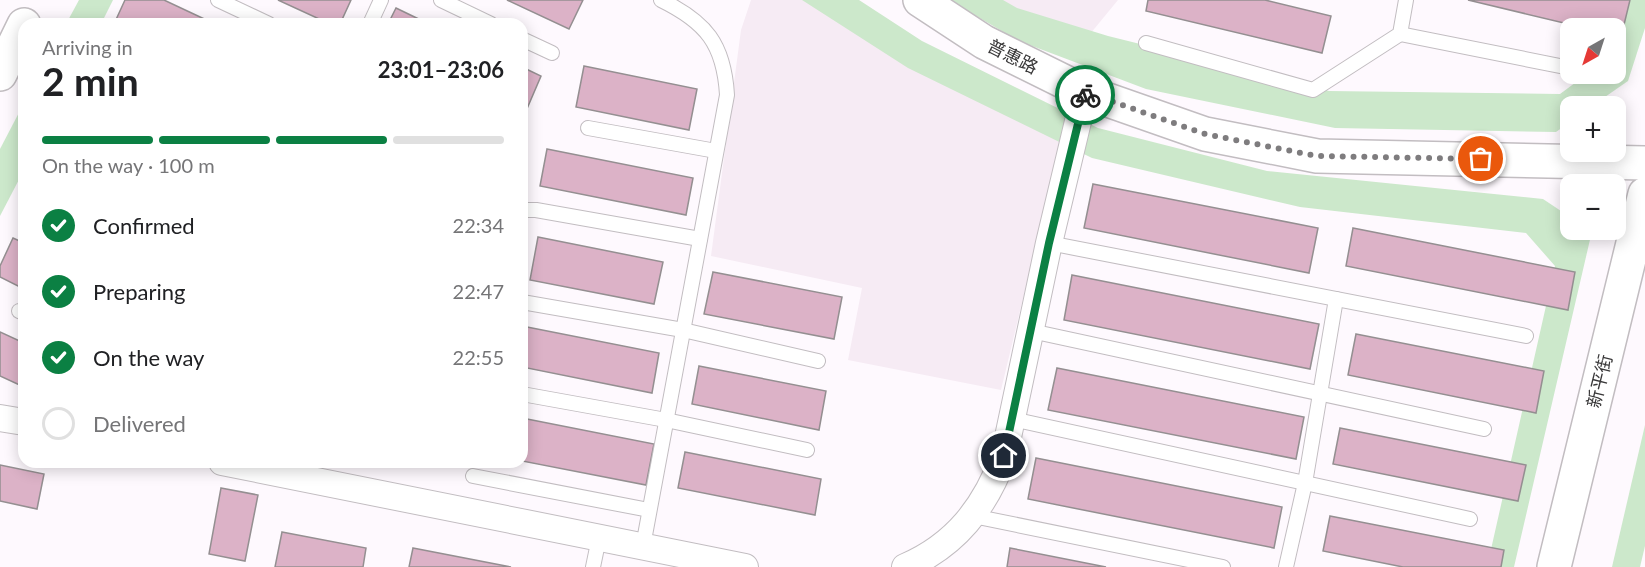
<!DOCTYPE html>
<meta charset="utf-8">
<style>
:root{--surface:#fff;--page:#f6f6f6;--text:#202124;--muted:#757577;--line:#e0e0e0;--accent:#0b8043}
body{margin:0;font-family:Lato,"Noto Sans SC",sans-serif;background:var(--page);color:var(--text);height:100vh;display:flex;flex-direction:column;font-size:22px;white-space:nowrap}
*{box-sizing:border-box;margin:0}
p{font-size:20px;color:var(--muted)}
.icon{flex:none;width:33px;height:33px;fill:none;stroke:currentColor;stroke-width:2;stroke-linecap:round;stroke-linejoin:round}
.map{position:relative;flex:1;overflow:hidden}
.panel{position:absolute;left:18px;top:18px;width:510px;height:450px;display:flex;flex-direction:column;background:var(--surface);border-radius:18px;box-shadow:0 3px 15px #0003}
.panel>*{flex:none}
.needle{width:39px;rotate:219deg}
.buttons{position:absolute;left:1560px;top:18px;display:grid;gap:12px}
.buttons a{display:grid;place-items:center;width:66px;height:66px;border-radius:12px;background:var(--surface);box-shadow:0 3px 15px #0003;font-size:30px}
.pin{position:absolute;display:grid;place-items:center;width:51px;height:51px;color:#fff;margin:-26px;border:3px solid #fff;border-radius:50%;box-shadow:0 2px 6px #0007}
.courier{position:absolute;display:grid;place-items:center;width:60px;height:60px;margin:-30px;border:4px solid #0b8043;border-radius:50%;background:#fff;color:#222;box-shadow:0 2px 8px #0007}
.overview em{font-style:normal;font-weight:700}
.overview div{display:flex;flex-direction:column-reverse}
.overview{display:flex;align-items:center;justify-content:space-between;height:102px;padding:0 24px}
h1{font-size:39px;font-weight:700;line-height:45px}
.bar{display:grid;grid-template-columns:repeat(4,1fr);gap:9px 6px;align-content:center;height:72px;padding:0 24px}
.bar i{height:8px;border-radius:4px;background:var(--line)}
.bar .selected{background:var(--accent)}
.bar p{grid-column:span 4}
ol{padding:0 24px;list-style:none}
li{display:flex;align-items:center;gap:18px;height:66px}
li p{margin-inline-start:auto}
li .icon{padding:6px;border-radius:50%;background:var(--accent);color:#fff;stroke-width:4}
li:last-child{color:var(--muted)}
li i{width:33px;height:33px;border:3px solid var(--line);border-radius:50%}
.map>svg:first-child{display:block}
.built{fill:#f6ebf4}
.green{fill:#cce8cb}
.building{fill:#dcb2c7;stroke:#948f91;stroke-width:1.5}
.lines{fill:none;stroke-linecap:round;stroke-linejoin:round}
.lane-casing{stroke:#c2bdc1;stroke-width:16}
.street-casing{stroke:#c2bdc1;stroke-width:28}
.secondary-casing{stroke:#c2bdc1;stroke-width:36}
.lane{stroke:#fff;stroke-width:14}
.street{stroke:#fff;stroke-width:26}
.secondary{stroke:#fff;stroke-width:33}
.done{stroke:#7e7c7e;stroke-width:6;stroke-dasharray:0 10.8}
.route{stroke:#0b8043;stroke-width:8}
.labels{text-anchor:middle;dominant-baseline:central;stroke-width:4.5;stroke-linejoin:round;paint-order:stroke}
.street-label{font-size:18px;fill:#393839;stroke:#fff}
</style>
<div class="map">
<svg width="1645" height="567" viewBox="0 0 1645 567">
<rect width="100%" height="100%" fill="#fef9fe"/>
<!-- built -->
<g class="built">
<polygon points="751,0 833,0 1063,132 1001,390 848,360 862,288 711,256 741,30"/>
<polygon points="984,0 1118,0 1081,45"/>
</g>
<!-- green -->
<g class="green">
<polygon points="79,0 113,0 101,24 66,24"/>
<polygon points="802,0 859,0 922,41 1098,128 1267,171 1543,199 1570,217 1570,230 1592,231 1514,567 1487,567 1555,266 1526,233 1300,207 1092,158 908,68"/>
<polygon points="949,0 1003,0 1017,8 1108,36 1329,91 1560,94 1587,74 1616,74 1616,44 1627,0 1645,0 1645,28 1628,81 1592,106 1570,106 1570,122 1556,132 1335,128 1146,89 1019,41"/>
<polygon points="24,103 24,170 0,216 0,149"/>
<polygon points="1645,425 1645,546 1640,567 1612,567"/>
</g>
<!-- building -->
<g class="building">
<polygon points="125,0 164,0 215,24 114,24"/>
<polygon points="278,0 351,0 340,24 330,24"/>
<polygon points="507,0 583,0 569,29"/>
<polygon points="1148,0 1265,0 1331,16 1322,53 1146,11"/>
<polygon points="1468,0 1630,0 1621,37 1616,36 1616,28 1585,28"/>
<polygon points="396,8 429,24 388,24"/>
<polygon points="584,66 697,89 689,130 576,107"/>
<polygon points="522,67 541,76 526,111 522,109"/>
<polygon points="547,149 693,178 686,215 540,186"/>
<polygon points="1093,184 1318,228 1309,273 1084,228"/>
<polygon points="1353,228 1575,272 1568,310 1346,266"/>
<polygon points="538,237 663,262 654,304 530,280"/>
<polygon points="13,238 24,243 24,289 0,277 0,266"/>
<polygon points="713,272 842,297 834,339 704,314"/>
<polygon points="1072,275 1319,324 1310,369 1064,320"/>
<polygon points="522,326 659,353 652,393 522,367"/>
<polygon points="0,332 24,343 24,387 0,376"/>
<polygon points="1356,334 1544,371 1536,413 1348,375"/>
<polygon points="699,366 826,391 819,430 692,404"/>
<polygon points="1057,368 1304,417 1296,459 1048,410"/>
<polygon points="522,418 654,444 646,485 522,461"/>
<polygon points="1340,428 1526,465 1518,501 1333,464"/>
<polygon points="685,452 821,479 815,515 678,488"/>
<polygon points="1036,458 1282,507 1274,548 1028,499"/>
<polygon points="0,465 44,474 37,509 0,501"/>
<polygon points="221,488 258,495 245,561 209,554"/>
<polygon points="1330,516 1504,550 1501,567 1403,567 1323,551"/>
<polygon points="282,532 366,548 363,567 275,567"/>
<polygon points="413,548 511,567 409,567"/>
<polygon points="1010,548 1106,567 1007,567"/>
</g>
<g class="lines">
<defs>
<g id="lane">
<polyline points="218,0 269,24"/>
<polyline points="441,0 491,24"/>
<polyline points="370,24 381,0"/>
<polyline points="1400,34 1570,68"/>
<polyline points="522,39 552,53"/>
<polyline points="1146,43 1313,90 1400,34 1406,0"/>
<polyline points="588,128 716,151"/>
<polyline points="522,210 536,210 700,239"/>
<polyline points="1049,243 1526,336"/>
<polyline points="522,302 683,330 818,361"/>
<polyline points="19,311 24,313"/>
<polyline points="1031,331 1484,429"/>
<polyline points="522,394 666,420 807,450"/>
<polyline points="1012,419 1470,519"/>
<polyline points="473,476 649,510"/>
<polyline points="973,516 1223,567"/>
<path d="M 643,546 L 727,95 C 724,44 706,22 661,0"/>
<polyline points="593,567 599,538"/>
<polyline points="1286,567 1305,483 1336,299"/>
</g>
<g id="street">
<polyline points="0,418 24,422"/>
<polyline points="222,462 745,567"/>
<path d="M 905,567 C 956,545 985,507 1004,456 L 1049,243 L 1085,92"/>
</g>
<g id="secondary">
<polyline points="920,0 984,42 1085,92 1205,134 1317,156 1645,163"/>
<polyline points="0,74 24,25"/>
<polyline points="1554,567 1645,194"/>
</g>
</defs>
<!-- lane casing -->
<use href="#lane" class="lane-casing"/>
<!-- street casing -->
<use href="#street" class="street-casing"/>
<!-- secondary casing -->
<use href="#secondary" class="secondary-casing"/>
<!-- lane -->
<use href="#lane" class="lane"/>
<!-- street -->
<use href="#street" class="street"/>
<!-- secondary -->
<use href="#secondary" class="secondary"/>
</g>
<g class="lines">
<!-- done -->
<polyline class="done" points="1085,95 1085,92 1205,134 1317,156 1481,159"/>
<!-- route -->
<polyline class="route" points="1004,456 1049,243 1085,95"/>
</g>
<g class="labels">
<!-- street labels -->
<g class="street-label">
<text transform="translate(1013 56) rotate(27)">普惠路</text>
<text transform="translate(1599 381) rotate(-76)">新平街</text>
</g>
</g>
</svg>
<div class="buttons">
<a><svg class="needle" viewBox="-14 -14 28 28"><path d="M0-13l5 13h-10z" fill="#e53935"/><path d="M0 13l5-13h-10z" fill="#757577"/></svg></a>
<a>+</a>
<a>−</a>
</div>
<div class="pin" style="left:1481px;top:159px;background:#ea580c"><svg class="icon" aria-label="bag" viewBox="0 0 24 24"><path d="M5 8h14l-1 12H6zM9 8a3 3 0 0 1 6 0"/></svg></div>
<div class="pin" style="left:1004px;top:456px;background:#1f2937"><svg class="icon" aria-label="home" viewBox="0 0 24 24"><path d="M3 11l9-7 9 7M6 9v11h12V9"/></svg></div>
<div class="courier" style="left:1085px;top:95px"><svg class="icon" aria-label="bike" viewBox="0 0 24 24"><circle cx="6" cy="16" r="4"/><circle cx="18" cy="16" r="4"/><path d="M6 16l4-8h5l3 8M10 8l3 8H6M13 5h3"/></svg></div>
<section class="panel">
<div class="overview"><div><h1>2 min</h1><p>Arriving in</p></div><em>23:01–23:06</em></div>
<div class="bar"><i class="selected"></i><i class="selected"></i><i class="selected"></i><i></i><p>On the way · 100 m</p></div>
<ol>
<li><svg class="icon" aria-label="check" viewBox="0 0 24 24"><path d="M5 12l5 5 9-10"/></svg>Confirmed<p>22:34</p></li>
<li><svg class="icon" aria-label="check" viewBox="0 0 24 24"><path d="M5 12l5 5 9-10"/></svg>Preparing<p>22:47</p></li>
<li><svg class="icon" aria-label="check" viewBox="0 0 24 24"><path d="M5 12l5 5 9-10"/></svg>On the way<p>22:55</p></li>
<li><i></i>Delivered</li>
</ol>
</section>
</div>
